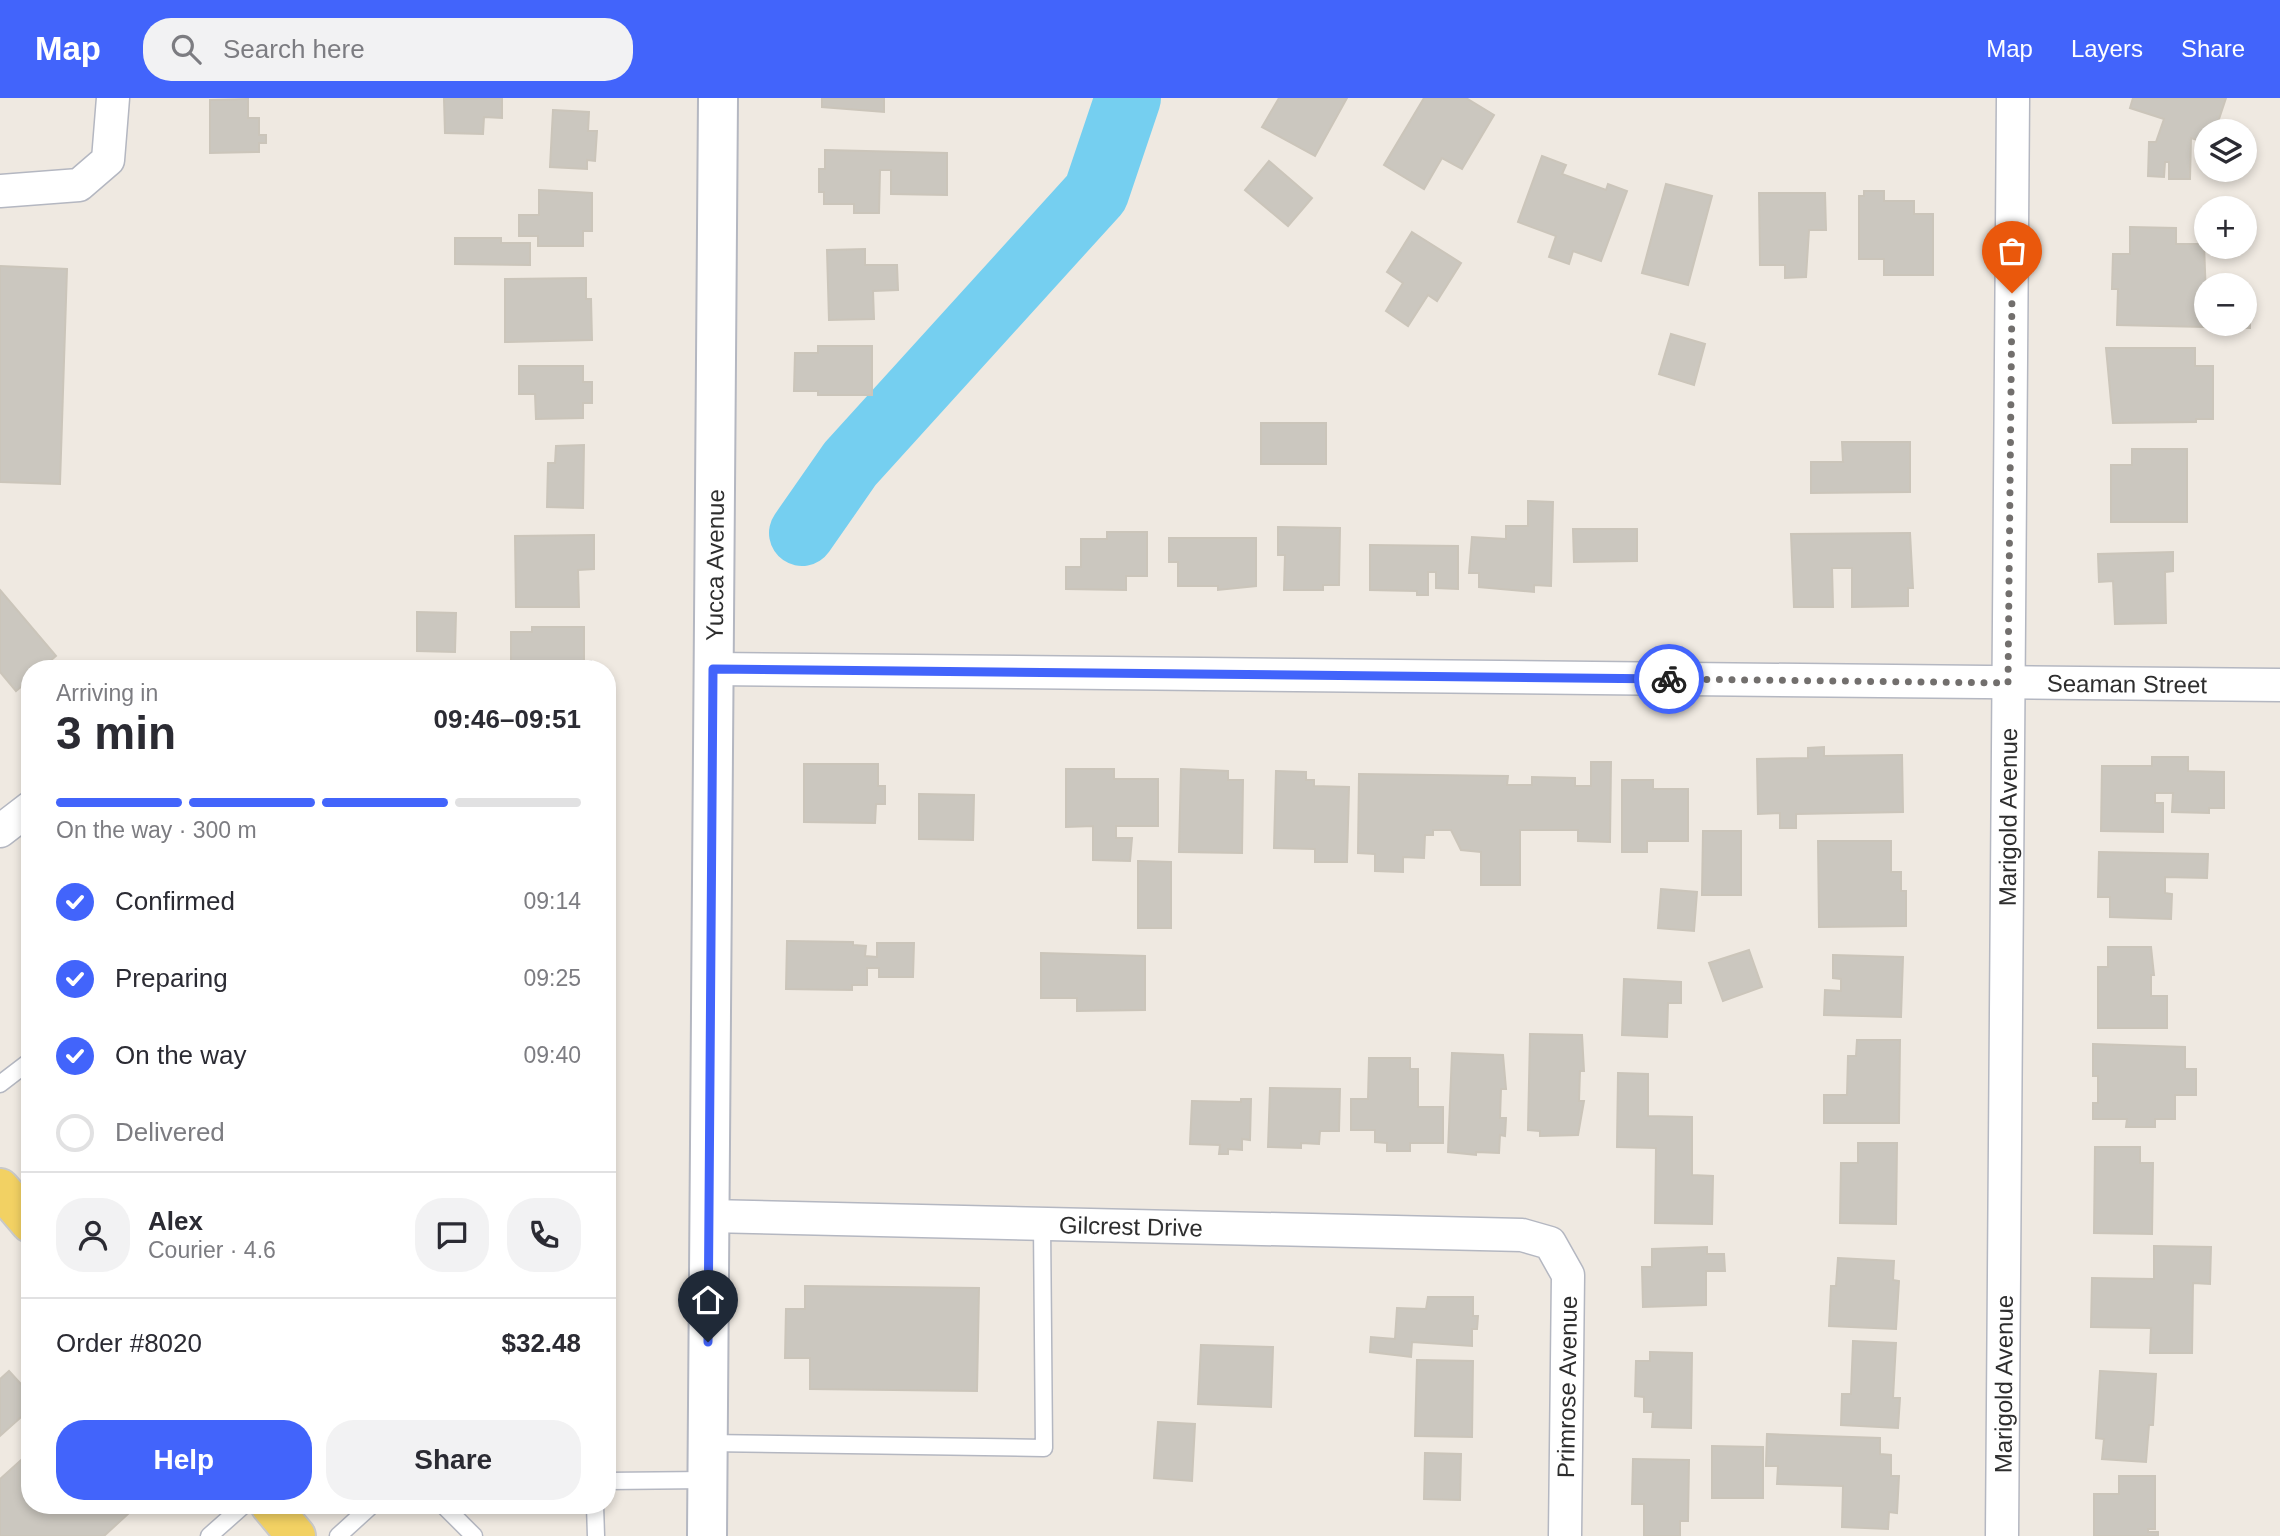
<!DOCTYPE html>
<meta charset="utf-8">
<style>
:root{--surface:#fff;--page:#f2f2f3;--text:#2b2b33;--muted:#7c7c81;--line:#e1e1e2;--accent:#4264fb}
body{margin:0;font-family:Helvetica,sans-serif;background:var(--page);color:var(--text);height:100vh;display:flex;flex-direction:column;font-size:26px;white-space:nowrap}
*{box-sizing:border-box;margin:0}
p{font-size:23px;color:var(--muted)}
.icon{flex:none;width:38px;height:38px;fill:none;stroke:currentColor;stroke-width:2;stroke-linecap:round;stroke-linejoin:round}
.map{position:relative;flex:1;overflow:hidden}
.sheet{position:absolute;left:21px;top:562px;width:595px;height:854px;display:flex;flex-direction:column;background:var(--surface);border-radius:28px;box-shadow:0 4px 10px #0003}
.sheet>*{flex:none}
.controls{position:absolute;left:2194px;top:21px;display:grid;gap:14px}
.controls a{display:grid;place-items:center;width:63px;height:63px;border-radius:50%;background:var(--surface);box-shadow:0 4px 10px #0003;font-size:35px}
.pin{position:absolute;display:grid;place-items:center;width:60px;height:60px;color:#fff;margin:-72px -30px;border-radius:50% 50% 50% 0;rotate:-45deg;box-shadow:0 0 7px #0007}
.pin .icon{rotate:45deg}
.courier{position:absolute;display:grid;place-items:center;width:70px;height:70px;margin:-35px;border:5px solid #4264fb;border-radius:50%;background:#fff;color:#222;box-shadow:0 2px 9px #0007}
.overview em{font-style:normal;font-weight:600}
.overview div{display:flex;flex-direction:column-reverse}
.overview{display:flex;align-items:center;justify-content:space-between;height:119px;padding:0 35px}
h1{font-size:46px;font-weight:600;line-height:52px}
.bar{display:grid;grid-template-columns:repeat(4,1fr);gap:10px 7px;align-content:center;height:84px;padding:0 35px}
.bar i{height:9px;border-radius:5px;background:var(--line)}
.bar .active{background:var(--accent)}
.bar p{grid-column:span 4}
.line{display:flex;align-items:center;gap:18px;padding:0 35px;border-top:2px solid var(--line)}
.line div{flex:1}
.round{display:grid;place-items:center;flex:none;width:74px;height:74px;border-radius:28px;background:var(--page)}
ol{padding:0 35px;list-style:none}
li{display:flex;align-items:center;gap:21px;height:77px}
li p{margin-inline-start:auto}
li .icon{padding:7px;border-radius:50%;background:var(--accent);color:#fff;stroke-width:4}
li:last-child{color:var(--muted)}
li i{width:38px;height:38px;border:4px solid var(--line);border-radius:50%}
.action{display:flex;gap:14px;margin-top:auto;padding:14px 35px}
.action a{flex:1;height:80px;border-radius:28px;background:var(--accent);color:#fff;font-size:28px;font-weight:600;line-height:80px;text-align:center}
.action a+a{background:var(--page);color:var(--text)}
header{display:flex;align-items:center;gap:42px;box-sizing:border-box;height:98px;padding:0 35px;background:var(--accent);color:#fff}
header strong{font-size:33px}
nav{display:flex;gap:38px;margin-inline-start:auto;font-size:24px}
.search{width:490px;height:63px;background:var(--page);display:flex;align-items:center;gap:18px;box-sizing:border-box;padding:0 24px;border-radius:28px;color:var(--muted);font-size:26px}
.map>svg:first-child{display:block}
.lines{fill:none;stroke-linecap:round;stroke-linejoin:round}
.river{stroke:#75cff0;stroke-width:66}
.building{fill:#cbc7bf;stroke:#cbc5ba;stroke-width:2}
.lane-casing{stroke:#b4b7c1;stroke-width:19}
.street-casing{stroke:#b4b7c1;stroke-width:35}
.secondary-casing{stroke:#b4b7c1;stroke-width:42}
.primary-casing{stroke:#c9c9c9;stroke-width:42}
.lane{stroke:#fff;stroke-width:16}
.street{stroke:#fff;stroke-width:32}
.secondary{stroke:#fff;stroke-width:38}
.primary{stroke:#f2d163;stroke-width:38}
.done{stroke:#726f6d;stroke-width:7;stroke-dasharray:0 12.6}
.route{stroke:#4264fb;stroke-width:9}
.labels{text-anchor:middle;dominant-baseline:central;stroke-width:7;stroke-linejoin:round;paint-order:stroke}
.street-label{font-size:24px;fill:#2e2e2e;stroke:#fff}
</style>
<header>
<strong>Map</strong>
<div class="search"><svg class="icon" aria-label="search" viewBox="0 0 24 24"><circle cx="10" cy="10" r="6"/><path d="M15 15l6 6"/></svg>Search here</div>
<nav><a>Map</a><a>Layers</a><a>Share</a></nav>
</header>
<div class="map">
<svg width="2280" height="1438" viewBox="0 0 2280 1438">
<rect width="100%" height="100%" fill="#efe9e1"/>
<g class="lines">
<!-- river -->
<polyline class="river" points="802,435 850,366 1096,95 1128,0"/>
</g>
<!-- building -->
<g class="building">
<polygon points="502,0 502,20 484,19 483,36 445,35 444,1"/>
<polygon points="822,0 884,0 884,14 822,9"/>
<polygon points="1279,0 1347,0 1315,58 1262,29"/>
<polygon points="1424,0 1466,0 1494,17 1462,71 1442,60 1424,91 1384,67"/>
<polygon points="2133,0 2226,0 2215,33 2207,33 2207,45 2191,40 2190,81 2169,81 2169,64 2165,64 2164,79 2148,78 2149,44 2156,44 2164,21 2130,10"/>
<polygon points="248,1 248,20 259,20 259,37 266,37 266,45 259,45 259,54 210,55 210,2"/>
<polygon points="553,12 589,14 588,33 597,33 595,63 587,62 587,71 550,69"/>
<polygon points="825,52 947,55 947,97 891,96 891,72 880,72 879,115 854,115 854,106 824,106 824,94 819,94 819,71 825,71"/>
<polygon points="1542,58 1566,67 1562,76 1606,92 1608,86 1627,93 1601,163 1573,153 1569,166 1549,159 1556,138 1518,124"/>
<polygon points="1269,63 1312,100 1288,128 1245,92"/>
<polygon points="1666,86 1712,98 1688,187 1642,175"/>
<polygon points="539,92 592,95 592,133 583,133 583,148 538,148 538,138 519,138 519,117 539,117"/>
<polygon points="1864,93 1884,93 1884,103 1914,103 1914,116 1933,116 1933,177 1884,177 1884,161 1859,161 1859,98 1864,98"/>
<polygon points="1759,95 1825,95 1826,132 1809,132 1806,179 1785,180 1785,167 1760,167"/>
<polygon points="2130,129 2176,130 2176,146 2204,146 2207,226 2245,226 2245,198 2250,198 2250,230 2117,227 2118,191 2112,191 2113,156 2130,156"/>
<polygon points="1412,134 1461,165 1437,203 1428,197 1408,228 1386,213 1403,185 1387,174"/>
<polygon points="455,140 501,140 501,145 530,145 530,167 455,166"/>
<polygon points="865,151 865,167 897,167 898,192 873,193 874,221 829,222 827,152"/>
<polygon points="0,168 67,171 60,386 0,384"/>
<polygon points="586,180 586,201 591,201 592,242 505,244 505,181"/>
<polygon points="1671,236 1705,246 1694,287 1659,276"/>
<polygon points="818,248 872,248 872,297 818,297 818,293 794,293 795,255 818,255"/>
<polygon points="2106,250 2195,250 2195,268 2213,268 2213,321 2196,321 2196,324 2113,325"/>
<polygon points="519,268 583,268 583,284 592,284 592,305 583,305 583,320 536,321 535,296 519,296"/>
<rect x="1261" y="325" width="65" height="41"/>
<polygon points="1842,344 1910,344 1910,394 1811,395 1811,364 1843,364"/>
<polygon points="584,347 583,410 547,409 548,365 555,365 556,348"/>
<polygon points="2132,351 2187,351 2187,424 2111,424 2111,367 2132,367"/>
<polygon points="1528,403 1553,404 1551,488 1534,487 1534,494 1479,489 1479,475 1469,475 1472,439 1506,441 1506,428 1528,428"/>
<polygon points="1278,429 1340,430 1339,487 1323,487 1323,492 1284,492 1285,457 1278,457"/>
<polygon points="1573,431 1637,431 1637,463 1574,464"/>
<polygon points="1107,434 1147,434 1147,478 1126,478 1126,492 1066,491 1066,469 1081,469 1081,441 1107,441"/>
<polygon points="1910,435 1913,490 1908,490 1908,508 1852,509 1852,470 1832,470 1833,509 1794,509 1791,436"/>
<polygon points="594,437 594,471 578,472 579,509 516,509 515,438"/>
<polygon points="1169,440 1256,440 1256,488 1218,492 1218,488 1178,488 1178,464 1169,464"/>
<polygon points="1370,447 1458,448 1458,491 1436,490 1436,474 1428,474 1428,497 1417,497 1417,493 1370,492"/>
<polygon points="2173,454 2173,473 2165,474 2166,525 2115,526 2113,483 2099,484 2098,456"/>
<polygon points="0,492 56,558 42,570 30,570 30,581 16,593 0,574"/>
<polygon points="417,514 456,515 455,554 417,553"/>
<polygon points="532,529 584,529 584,563 591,563 591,570 519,570 519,564 511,564 511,534 532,534"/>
<polygon points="1824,649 1824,658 1902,657 1903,714 1796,716 1796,730 1780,730 1780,715 1758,716 1757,661 1808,660 1808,650"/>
<polygon points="2152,659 2188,659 2188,673 2224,674 2224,710 2209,710 2209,715 2172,714 2173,695 2155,695 2155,705 2163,705 2163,734 2101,733 2102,668 2152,668"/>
<polygon points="1591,664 1611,664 1610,744 1578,743 1578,732 1520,732 1520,787 1481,787 1481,754 1461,752 1451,732 1433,732 1433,737 1425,737 1424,760 1403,759 1403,774 1375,773 1375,756 1358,755 1359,676 1508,678 1507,687 1532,687 1532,679 1575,680 1575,688 1591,688"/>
<polygon points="804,666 878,666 878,688 885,688 885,706 876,706 875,725 804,724"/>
<polygon points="1066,671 1114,671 1114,681 1158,681 1158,728 1116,728 1116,740 1132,740 1130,763 1093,762 1093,728 1066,729"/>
<polygon points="1181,671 1228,673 1228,682 1243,682 1242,755 1179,754"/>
<polygon points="1276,673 1306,674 1306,682 1314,682 1314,688 1349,689 1347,764 1315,764 1315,751 1274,750"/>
<polygon points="1622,682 1653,682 1653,691 1688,691 1688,743 1647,743 1647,754 1622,754"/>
<polygon points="919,696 974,697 973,742 919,741"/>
<polygon points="1703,733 1741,733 1741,797 1702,797"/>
<polygon points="1818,743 1891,743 1891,774 1901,774 1901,793 1906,793 1906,828 1819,829"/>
<polygon points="2099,754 2208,756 2207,780 2165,779 2165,795 2172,796 2171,821 2110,819 2110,799 2098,799"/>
<polygon points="1138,763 1171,764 1171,830 1138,830"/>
<polygon points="1661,791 1697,794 1694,833 1658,830"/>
<polygon points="787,843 853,844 853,847 866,848 865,858 877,859 877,845 914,845 913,879 879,879 879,870 867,870 867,887 852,887 852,892 786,891"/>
<polygon points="2108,849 2151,849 2154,877 2151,877 2151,898 2167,898 2167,930 2098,930 2098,869 2108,869"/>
<polygon points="1749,852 1762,889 1723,903 1709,865"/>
<polygon points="1041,855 1145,858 1145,912 1077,913 1077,900 1041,900"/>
<polygon points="1833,857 1903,859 1901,919 1824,917 1825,892 1841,893 1841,881 1833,880"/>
<polygon points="1624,881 1681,884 1681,905 1668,905 1667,939 1622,937"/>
<polygon points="1530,936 1582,937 1584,973 1580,973 1579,1003 1584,1003 1578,1037 1540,1038 1540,1033 1528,1032"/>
<polygon points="1857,942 1900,942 1899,1025 1824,1025 1824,997 1847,997 1848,958 1856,958"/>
<polygon points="2093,946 2185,949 2185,971 2196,971 2196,997 2175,997 2175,1021 2155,1021 2155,1029 2126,1029 2127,1021 2093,1021 2093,1005 2098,1005 2098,978 2093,978"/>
<polygon points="1452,955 1503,957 1506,991 1501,991 1500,1020 1506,1020 1505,1038 1500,1037 1499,1055 1476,1054 1476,1057 1448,1054"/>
<polygon points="1369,960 1410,960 1410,971 1418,971 1418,1009 1443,1009 1443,1045 1410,1045 1410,1053 1387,1053 1387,1045 1375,1044 1375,1032 1351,1032 1351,1001 1368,1001"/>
<polygon points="1618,975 1648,976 1648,1018 1692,1019 1692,1077 1713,1078 1712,1126 1655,1125 1656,1050 1617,1049"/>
<polygon points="1270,990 1340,991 1339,1033 1320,1033 1319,1046 1301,1045 1301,1050 1268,1049"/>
<polygon points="1241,1001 1251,1001 1250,1042 1242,1041 1242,1052 1228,1051 1228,1056 1219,1056 1220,1047 1190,1046 1192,1003 1241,1004"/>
<polygon points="1858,1045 1897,1045 1896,1126 1840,1125 1841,1065 1858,1065"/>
<polygon points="2095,1049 2140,1049 2140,1065 2153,1065 2152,1136 2094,1135"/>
<polygon points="2154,1148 2211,1149 2210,1186 2193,1185 2192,1255 2150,1255 2151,1230 2091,1229 2092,1180 2154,1181"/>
<polygon points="1707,1149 1707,1156 1724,1156 1725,1173 1706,1173 1706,1207 1643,1209 1642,1169 1652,1169 1652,1151"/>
<polygon points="1838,1160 1894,1163 1893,1182 1899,1183 1896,1231 1829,1228 1831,1188 1836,1188"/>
<polygon points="805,1188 979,1190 977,1293 810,1291 810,1260 785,1260 786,1211 805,1211"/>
<polygon points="1428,1199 1473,1199 1473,1218 1478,1218 1477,1231 1472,1231 1472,1248 1412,1244 1411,1259 1370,1254 1371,1239 1395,1241 1397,1210 1426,1211"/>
<polygon points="1853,1243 1896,1245 1893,1300 1900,1300 1898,1330 1841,1327 1842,1296 1851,1296"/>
<polygon points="1201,1247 1273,1249 1271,1309 1198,1306"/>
<polygon points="1650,1254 1692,1255 1691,1330 1652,1329 1653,1314 1644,1314 1644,1299 1635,1298 1636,1263 1650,1263"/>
<polygon points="1417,1262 1473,1263 1472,1339 1415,1338"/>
<polygon points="9,1273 30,1296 30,1311 0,1338 0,1281"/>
<polygon points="2100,1273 2156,1276 2153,1327 2149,1327 2146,1364 2102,1361 2104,1341 2096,1340"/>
<polygon points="1158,1324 1195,1326 1192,1383 1154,1380"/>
<polygon points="1767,1336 1880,1340 1880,1356 1891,1357 1891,1378 1899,1378 1897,1415 1889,1414 1888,1431 1842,1429 1843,1388 1777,1386 1778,1368 1766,1368"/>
<polygon points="1712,1348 1763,1349 1763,1400 1712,1400"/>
<polygon points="30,1354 30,1407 120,1407 128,1416 104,1438 0,1438 0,1381"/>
<polygon points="1425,1355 1461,1356 1460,1402 1424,1401"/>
<polygon points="1633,1361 1689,1362 1688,1423 1680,1423 1680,1438 1644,1438 1644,1406 1632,1406"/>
<polygon points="2119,1378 2155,1378 2155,1431 2148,1431 2148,1434 2158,1434 2158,1438 2094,1438 2094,1396 2119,1396"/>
</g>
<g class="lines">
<defs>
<g id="lane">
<polyline points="0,986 30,963"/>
<polyline points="707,1345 1044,1350 1042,1126"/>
<polyline points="607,1383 707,1382"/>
<polyline points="443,1407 474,1438"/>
<polyline points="595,1407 596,1438"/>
<polyline points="209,1438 244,1407"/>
<polyline points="338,1438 372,1407"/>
</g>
<g id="street">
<polyline points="0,93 79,87 108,62 113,0"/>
<path id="s1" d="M 713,571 L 2280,587"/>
<polyline points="0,733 30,710"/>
<path id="s2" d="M 709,1118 L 1522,1137 L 1550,1145 L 1568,1177 L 1565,1438"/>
<path id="s3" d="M 2002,1438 L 2013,0"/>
</g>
<g id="secondary">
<path id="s4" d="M 707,1438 L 718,0"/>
</g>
<g id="primary">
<polyline points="0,1090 30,1125"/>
<polyline points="270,1407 296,1438"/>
</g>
</defs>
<!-- lane casing -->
<use href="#lane" class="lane-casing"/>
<!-- street casing -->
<use href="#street" class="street-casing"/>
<!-- secondary casing -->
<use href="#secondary" class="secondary-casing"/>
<!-- primary casing -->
<use href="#primary" class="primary-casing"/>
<!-- lane -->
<use href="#lane" class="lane"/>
<!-- street -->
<use href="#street" class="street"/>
<!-- secondary -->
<use href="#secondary" class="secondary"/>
<!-- primary -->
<use href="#primary" class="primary"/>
</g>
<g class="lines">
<!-- done -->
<polyline class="done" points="1669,581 2008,585 2012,195"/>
<!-- route -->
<polyline class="route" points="708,1244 713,571 1669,581"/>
</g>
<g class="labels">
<!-- street labels -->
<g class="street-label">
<text stroke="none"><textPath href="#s4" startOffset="971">Yucca Avenue</textPath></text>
<text stroke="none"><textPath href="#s1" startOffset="1414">Seaman Street</textPath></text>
<text stroke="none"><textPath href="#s3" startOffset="719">Marigold Avenue</textPath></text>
<text stroke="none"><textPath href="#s2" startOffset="422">Gilcrest Drive</textPath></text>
<text stroke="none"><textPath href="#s3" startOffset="152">Marigold Avenue</textPath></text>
<text transform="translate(1567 1289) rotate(-89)">Primrose Avenue</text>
</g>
</g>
</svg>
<div class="controls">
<a><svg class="icon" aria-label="layers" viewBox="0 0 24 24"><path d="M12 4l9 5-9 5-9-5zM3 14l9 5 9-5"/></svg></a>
<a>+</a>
<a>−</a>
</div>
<div class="pin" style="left:2012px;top:195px;background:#ea580c"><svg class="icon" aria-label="bag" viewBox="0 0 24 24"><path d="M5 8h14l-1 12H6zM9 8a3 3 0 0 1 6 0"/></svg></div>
<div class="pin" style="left:708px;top:1244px;background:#1f2937"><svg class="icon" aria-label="home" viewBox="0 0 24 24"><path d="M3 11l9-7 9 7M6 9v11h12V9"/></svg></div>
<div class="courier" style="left:1669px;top:581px"><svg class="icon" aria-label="bike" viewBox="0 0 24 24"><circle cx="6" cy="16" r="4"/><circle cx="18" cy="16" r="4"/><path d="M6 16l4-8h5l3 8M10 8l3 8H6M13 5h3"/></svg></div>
<section class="sheet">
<div class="overview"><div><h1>3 min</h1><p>Arriving in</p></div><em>09:46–09:51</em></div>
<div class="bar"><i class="active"></i><i class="active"></i><i class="active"></i><i></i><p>On the way · 300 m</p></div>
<ol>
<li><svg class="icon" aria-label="check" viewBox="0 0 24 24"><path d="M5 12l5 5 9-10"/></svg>Confirmed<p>09:14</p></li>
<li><svg class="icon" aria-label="check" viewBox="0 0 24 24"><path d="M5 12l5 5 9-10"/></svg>Preparing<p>09:25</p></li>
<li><svg class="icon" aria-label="check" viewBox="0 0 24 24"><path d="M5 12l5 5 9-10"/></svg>On the way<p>09:40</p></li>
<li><i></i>Delivered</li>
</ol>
<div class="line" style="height:126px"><a class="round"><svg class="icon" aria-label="person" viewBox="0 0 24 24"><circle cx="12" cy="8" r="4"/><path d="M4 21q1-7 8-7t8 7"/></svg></a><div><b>Alex</b><p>Courier · 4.6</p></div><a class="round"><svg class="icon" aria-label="chat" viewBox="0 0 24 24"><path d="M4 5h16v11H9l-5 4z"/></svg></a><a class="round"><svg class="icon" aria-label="phone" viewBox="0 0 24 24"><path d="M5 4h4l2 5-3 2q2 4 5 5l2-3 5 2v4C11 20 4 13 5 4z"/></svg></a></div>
<div class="line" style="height:91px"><div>Order #8020</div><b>$32.48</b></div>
<div class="action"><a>Help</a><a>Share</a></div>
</section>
</div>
